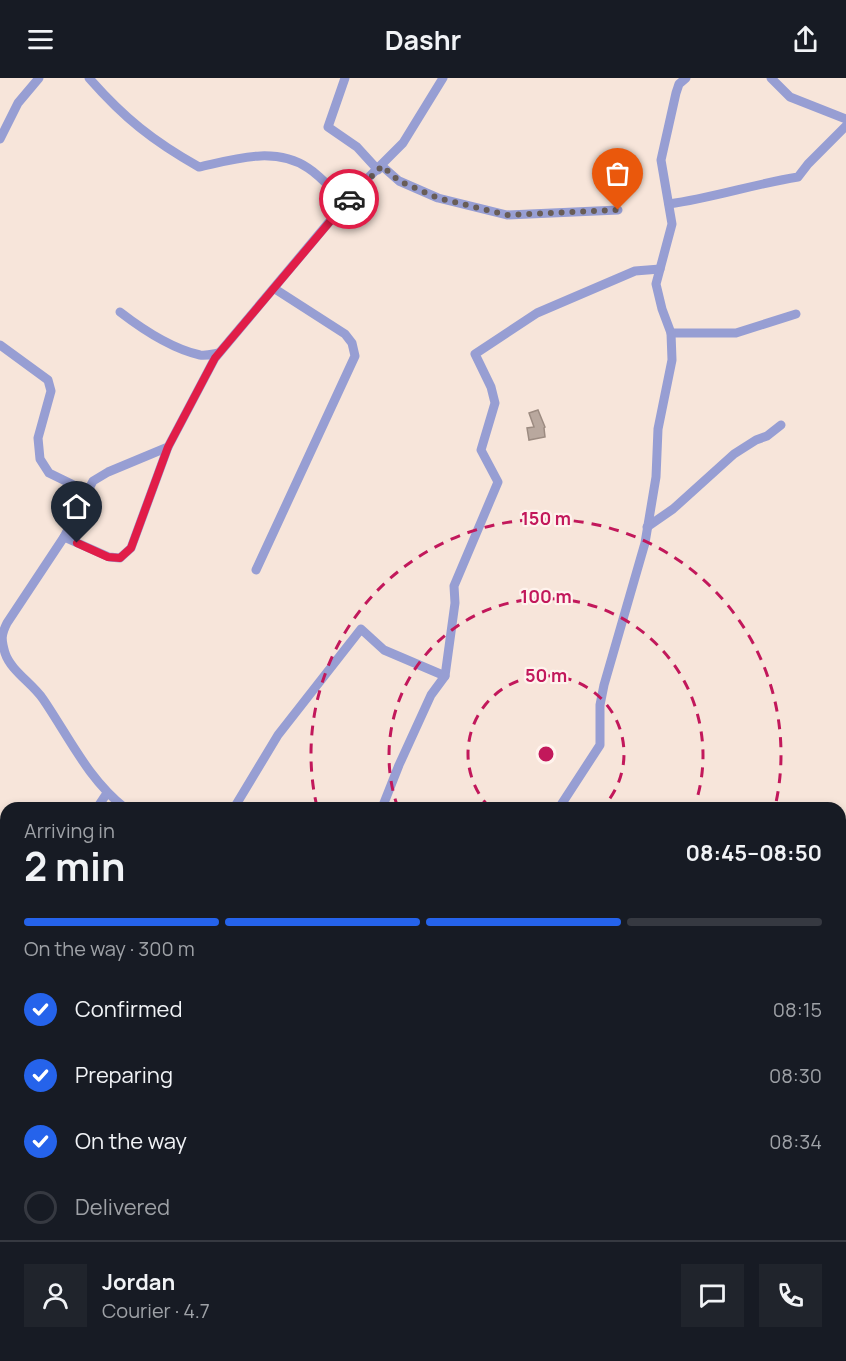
<!DOCTYPE html>
<meta charset="utf-8">
<style>
:root{--surface:#171b24;--page:#20242c;--text:#f1f3f6;--muted:#9ea1a6;--line:#363941;--accent:#2563eb}
body{margin:0;font-family:Manrope,sans-serif;background:var(--page);color:var(--text);height:100vh;display:flex;flex-direction:column;font-size:22px;white-space:nowrap}
*{box-sizing:border-box;margin:0}
p{font-size:20px;color:var(--muted)}
.icon{flex:none;width:33px;height:33px;fill:none;stroke:currentColor;stroke-width:2;stroke-linecap:round;stroke-linejoin:round}
.map{position:relative;flex:1;overflow:hidden}
.side{position:absolute;left:0px;top:724px;width:846px;height:560px;display:flex;flex-direction:column;background:var(--surface);border-radius:18px 18px 0 0;box-shadow:0 3px 9px #0003}
.side>*{flex:none}
.pin{position:absolute;display:grid;place-items:center;width:51px;height:51px;color:#fff;margin:-62px -26px;border-radius:50% 50% 50% 0;rotate:-45deg;box-shadow:0 0 6px #0007}
.pin .icon{rotate:45deg}
.courier{position:absolute;display:grid;place-items:center;width:60px;height:60px;margin:-30px;border:4px solid #e11d48;border-radius:50%;background:#fff;color:#222;box-shadow:0 2px 8px #0007}
.headline em{font-style:normal;font-weight:700}
.headline div{display:flex;flex-direction:column-reverse}
.headline{display:flex;align-items:center;justify-content:space-between;height:102px;padding:0 24px}
h1{font-size:39px;font-weight:700;line-height:45px}
.bar{display:grid;grid-template-columns:repeat(4,1fr);gap:9px 6px;align-content:center;height:72px;padding:0 24px}
.bar i{height:8px;border-radius:4px;background:var(--line)}
.bar .on{background:var(--accent)}
.bar p{grid-column:span 4}
.line{display:flex;align-items:center;gap:15px;padding:0 24px;border-top:2px solid var(--line)}
.line div{flex:1}
.round{display:grid;place-items:center;flex:none;width:63px;height:63px;border-radius:0px;background:var(--page)}
ol{padding:0 24px;list-style:none}
li{display:flex;align-items:center;gap:18px;height:66px}
li p{margin-inline-start:auto}
li .icon{padding:6px;border-radius:50%;background:var(--accent);color:#fff;stroke-width:4}
li:last-child{color:var(--muted)}
li i{width:33px;height:33px;border:3px solid var(--line);border-radius:50%}
header{display:flex;justify-content:space-between;align-items:center;height:78px;padding:0 24px;background:var(--surface);font-size:27px;font-weight:700}
.map>svg:first-child{display:block}
.building{fill:#b9a89e;stroke:#9c8b81;stroke-width:1.5}
.lines{fill:none;stroke-linecap:round;stroke-linejoin:round}
.street{stroke:#979ed3;stroke-width:9}
.done{stroke:#685d57;stroke-width:6;stroke-dasharray:0 10.8}
.route{stroke:#e11d48;stroke-width:8}
.ring{fill:none;stroke:#c2185b;stroke-width:3;stroke-dasharray:10 8}
.centre{fill:#c2185b;stroke:#fff3ed;stroke-width:3}
.ring-label{font-size:18px;text-anchor:middle;font-weight:bold;fill:#c2185b;stroke:#fff3ed;stroke-width:4.5;stroke-linejoin:round;paint-order:stroke}
</style>
<header><svg class="icon" aria-label="menu" viewBox="0 0 24 24"><path d="M4 6h16M4 12h16M4 18h16"/></svg>Dashr<svg class="icon" aria-label="share" viewBox="0 0 24 24"><path d="M12 15V3M7 8l5-5 5 5M5 13v7h14v-7"/></svg></header>
<div class="map">
<svg width="846" height="1283" viewBox="0 0 846 1283">
<rect width="100%" height="100%" fill="#f7e5da"/>
<!-- building -->
<polygon class="building" points="538,332 545,349 544,350 545,359 529,362 527,350 534,349 529,335"/>
<g class="lines">
<!-- street -->
<g class="street">
<path d="M 89,0 C 124,40 153,63 199,89 C 235,81 275,68 308,90 C 322,99 334,114 346,125"/>
<polyline points="345,0 328,49 357,69 378,92"/>
<polyline points="771,0 790,19 846,41"/>
<polyline points="0,61 18,25 39,0"/>
<polyline points="382,88 399,103 438,120 507,137 618,132"/>
<path d="M 669,126 C 713,120 754,106 798,99 L 808,86 L 846,48"/>
<path d="M 120,234 C 142,251 173,271 200,277 C 206,278 213,276 219,275"/>
<polyline points="671,255 736,255 796,236"/>
<polyline points="0,267 48,302 51,313 38,360 40,381 49,395 88,414"/>
<polyline points="647,449 673,431 734,376 756,362 767,358 781,347"/>
<polyline points="64,459 109,479 120,480 131,470 168,369"/>
<polyline points="256,492 355,278 352,265 345,256 275,211"/>
<polyline points="97,730 107,715"/>
<path d="M 125,730 C 88,701 69,659 43,621 C 32,605 11,593 5,575 C 1,561 1,557 7,545 L 64,459 L 93,403 L 108,394 L 168,369 L 215,280 L 356,112 L 403,65 L 443,0"/>
<polyline points="234,730 278,657 361,551 384,572 445,598"/>
<polyline points="382,730 399,687 431,617 445,598 455,525 454,508 498,404 481,372 495,325 491,309 475,276 537,235 635,193 660,191"/>
<polyline points="559,730 600,667 600,627 604,607 645,465 656,399 658,351 672,282 671,255 662,231 656,206 672,146 661,82 676,15 679,6 686,0"/>
<polyline points="840,784 846,787"/>
<polyline points="0,797 6,801"/>
<polyline points="840,842 846,847"/>
<polyline points="0,843 6,835"/>
<polyline points="840,927 846,935"/>
<polyline points="0,1028 6,1021"/>
<polyline points="840,1073 846,1067"/>
<polyline points="840,1218 845,1211 846,1203"/>
<polyline points="0,1251 6,1248"/>
<polyline points="335,1283 337,1278"/>
<polyline points="669,1283 673,1278"/>
<polyline points="801,1283 805,1278"/>
</g>
</g>
<g class="lines">
<!-- done -->
<polyline class="done" points="349,121 382,88 399,103 438,120 507,137 618,132"/>
<!-- route -->
<polyline class="route" points="77,465 108,479 120,480 131,470 168,369 215,280 349,121"/>
</g>
<!-- distance rings -->
<g class="ring">
<path d="M490 730A78 78 0 1 1 602 730"/>
<path d="M398 730A157 157 0 1 1 694 730"/>
<path d="M317 729A235 235 0 1 1 775 729"/>
</g>
<circle cx="546" cy="676" r="9" class="centre"/>
<g class="ring-label">
<text x="546" y="447">150 m</text>
<text x="546" y="525">100 m</text>
<text x="546" y="604">50 m</text>
</g>
</svg>
<div class="pin" style="left:618px;top:132px;background:#ea580c"><svg class="icon" aria-label="bag" viewBox="0 0 24 24"><path d="M5 8h14l-1 12H6zM9 8a3 3 0 0 1 6 0"/></svg></div>
<div class="pin" style="left:77px;top:465px;background:#1f2937"><svg class="icon" aria-label="home" viewBox="0 0 24 24"><path d="M3 11l9-7 9 7M6 9v11h12V9"/></svg></div>
<div class="courier" style="left:349px;top:121px"><svg class="icon" aria-label="car" viewBox="0 0 24 24"><path d="M5 17H2v-5l4-1 3-4h7l3 4 3 1v5h-3M9 17h6M6 11h13"/><circle cx="7" cy="17" r="2"/><circle cx="17" cy="17" r="2"/></svg></div>
<section class="side">
<div class="headline"><div><h1>2 min</h1><p>Arriving in</p></div><em>08:45–08:50</em></div>
<div class="bar"><i class="on"></i><i class="on"></i><i class="on"></i><i></i><p>On the way · 300 m</p></div>
<ol>
<li><svg class="icon" aria-label="check" viewBox="0 0 24 24"><path d="M5 12l5 5 9-10"/></svg>Confirmed<p>08:15</p></li>
<li><svg class="icon" aria-label="check" viewBox="0 0 24 24"><path d="M5 12l5 5 9-10"/></svg>Preparing<p>08:30</p></li>
<li><svg class="icon" aria-label="check" viewBox="0 0 24 24"><path d="M5 12l5 5 9-10"/></svg>On the way<p>08:34</p></li>
<li><i></i>Delivered</li>
</ol>
<div class="line" style="height:108px"><a class="round"><svg class="icon" aria-label="person" viewBox="0 0 24 24"><circle cx="12" cy="8" r="4"/><path d="M4 21q1-7 8-7t8 7"/></svg></a><div><b>Jordan</b><p>Courier · 4.7</p></div><a class="round"><svg class="icon" aria-label="chat" viewBox="0 0 24 24"><path d="M4 5h16v11H9l-5 4z"/></svg></a><a class="round"><svg class="icon" aria-label="phone" viewBox="0 0 24 24"><path d="M5 4h4l2 5-3 2q2 4 5 5l2-3 5 2v4C11 20 4 13 5 4z"/></svg></a></div>
</section>
</div>
